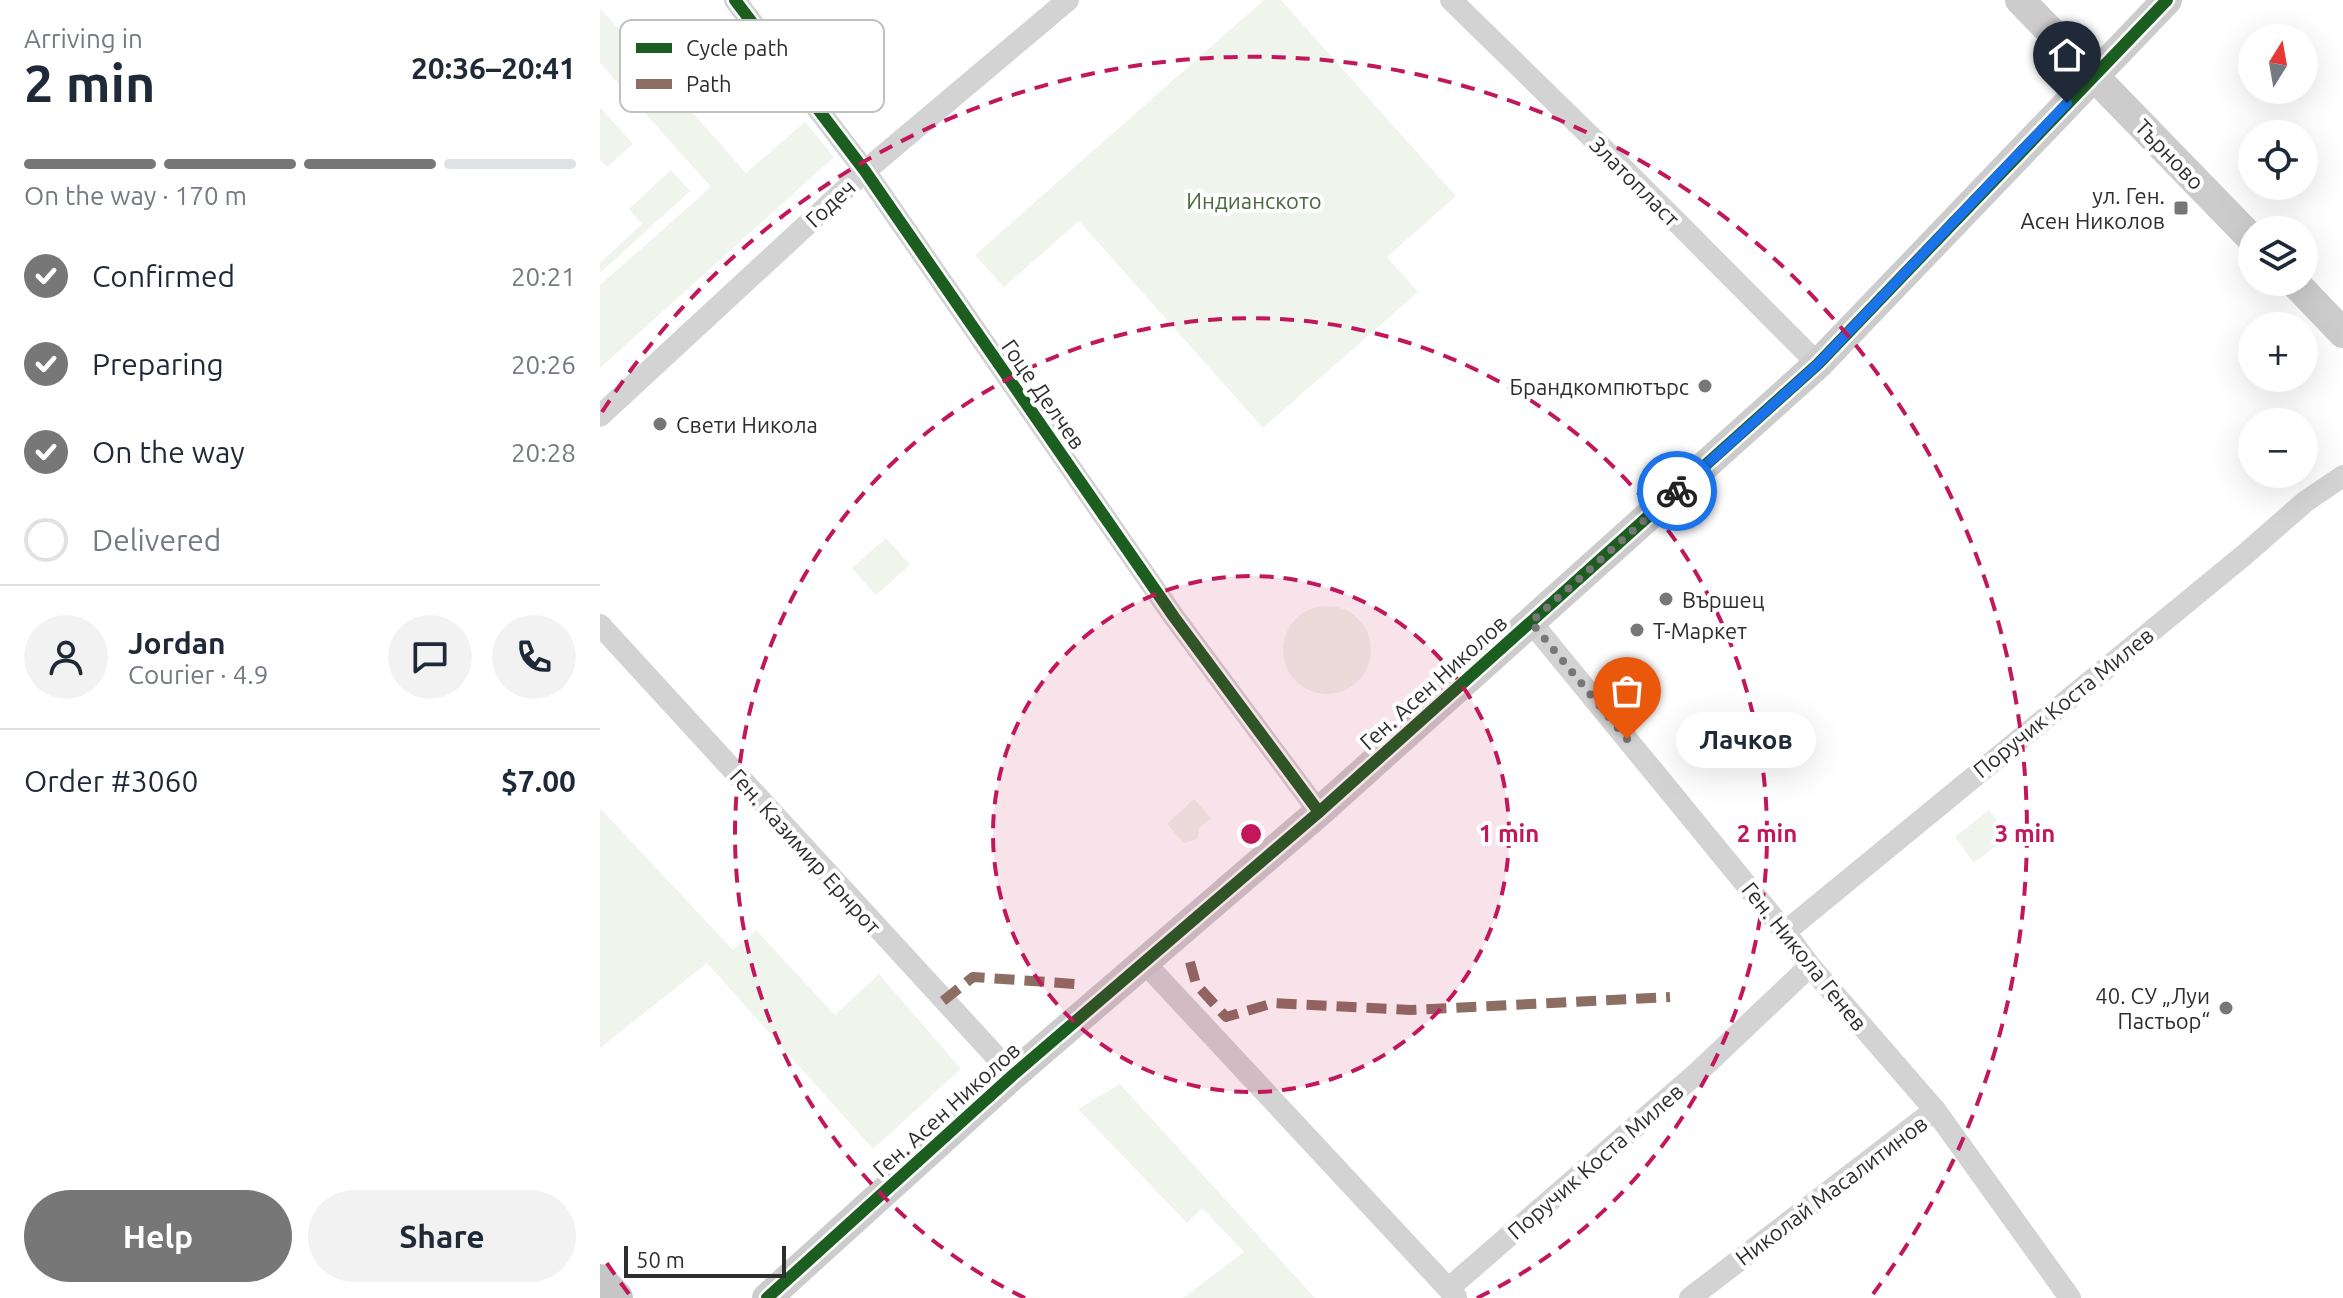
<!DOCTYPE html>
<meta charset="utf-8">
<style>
:root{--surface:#fff;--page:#f2f2f3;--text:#1f2937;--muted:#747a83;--line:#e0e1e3;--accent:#777}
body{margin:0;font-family:Ubuntu,sans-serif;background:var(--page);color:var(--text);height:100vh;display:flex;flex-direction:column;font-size:30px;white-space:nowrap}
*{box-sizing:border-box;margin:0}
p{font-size:26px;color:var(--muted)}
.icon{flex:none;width:44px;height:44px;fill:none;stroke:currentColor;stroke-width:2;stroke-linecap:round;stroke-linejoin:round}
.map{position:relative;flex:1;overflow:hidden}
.panel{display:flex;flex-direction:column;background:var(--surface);width:600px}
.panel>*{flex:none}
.needle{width:52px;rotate:11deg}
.fabs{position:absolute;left:1638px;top:24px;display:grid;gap:16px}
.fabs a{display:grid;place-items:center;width:80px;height:80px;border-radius:50%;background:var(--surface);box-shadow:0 8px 32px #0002;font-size:40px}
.scale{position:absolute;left:24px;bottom:20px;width:162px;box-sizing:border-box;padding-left:8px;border:4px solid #2e2e2e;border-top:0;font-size:22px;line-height:28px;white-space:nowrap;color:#2e2e2e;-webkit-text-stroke:6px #fff;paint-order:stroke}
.pin{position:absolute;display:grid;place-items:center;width:68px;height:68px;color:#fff;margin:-82px -34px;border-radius:50% 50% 50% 0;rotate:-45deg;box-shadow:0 0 8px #0007}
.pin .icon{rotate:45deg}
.courier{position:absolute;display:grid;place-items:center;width:80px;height:80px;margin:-40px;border:6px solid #1a73e8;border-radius:50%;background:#fff;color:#222;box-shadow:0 2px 10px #0007}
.bubble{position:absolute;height:56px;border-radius:28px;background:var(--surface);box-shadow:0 8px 32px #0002;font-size:26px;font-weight:700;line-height:56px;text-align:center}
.summary em{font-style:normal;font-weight:700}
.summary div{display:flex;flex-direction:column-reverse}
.summary{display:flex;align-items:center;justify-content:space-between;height:136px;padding:0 24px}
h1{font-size:52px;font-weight:700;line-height:60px}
.bar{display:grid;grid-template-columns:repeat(4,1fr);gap:12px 8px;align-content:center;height:96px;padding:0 24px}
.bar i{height:10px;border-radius:6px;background:var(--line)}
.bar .active{background:var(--accent)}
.bar p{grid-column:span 4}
.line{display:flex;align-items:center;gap:20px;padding:0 24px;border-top:2px solid var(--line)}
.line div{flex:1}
.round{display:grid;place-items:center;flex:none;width:84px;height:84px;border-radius:42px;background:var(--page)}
ol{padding:0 24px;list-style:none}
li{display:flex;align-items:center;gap:24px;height:88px}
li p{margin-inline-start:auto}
li .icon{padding:8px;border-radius:50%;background:var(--accent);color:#fff;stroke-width:4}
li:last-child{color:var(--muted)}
li i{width:44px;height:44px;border:4px solid var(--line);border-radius:50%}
.action{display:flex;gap:16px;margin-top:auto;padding:16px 24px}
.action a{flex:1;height:92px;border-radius:48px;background:var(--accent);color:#fff;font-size:32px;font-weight:700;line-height:92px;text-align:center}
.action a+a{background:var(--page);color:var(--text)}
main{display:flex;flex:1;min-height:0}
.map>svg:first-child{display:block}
.green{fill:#eff5ec}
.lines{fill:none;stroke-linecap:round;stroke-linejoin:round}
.street{stroke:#d3d3d3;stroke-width:22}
.secondary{stroke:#ccc;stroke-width:30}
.primary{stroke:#c6c6c6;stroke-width:34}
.quiet{stroke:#8d6e63;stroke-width:10;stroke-dasharray:20 10;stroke-linecap:butt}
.cycleway-casing{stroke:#fff;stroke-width:17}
.cycleway{stroke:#1b5e20;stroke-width:12}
.done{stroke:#777;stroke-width:8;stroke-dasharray:0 14.4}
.route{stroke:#1a73e8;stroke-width:10}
.ring{fill:none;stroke:#c2185b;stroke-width:4;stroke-dasharray:14 10}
.poi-dot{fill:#777;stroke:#fff;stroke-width:3}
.labels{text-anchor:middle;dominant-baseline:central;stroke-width:8;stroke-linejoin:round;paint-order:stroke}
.street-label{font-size:22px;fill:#2e2e2e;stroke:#fff}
.poi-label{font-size:22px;fill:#2e2e2e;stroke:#fff;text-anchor:end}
.park-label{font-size:22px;fill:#496a3c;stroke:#fff}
.key{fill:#fff;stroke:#c0c0c0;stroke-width:2}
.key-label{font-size:22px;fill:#2e2e2e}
.centre{fill:#c2185b;stroke:#fff;stroke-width:4}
.ring-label{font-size:24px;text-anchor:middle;font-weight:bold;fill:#c2185b;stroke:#fff;stroke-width:8;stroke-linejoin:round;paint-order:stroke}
</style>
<main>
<section class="panel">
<div class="summary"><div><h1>2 min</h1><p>Arriving in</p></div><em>20:36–20:41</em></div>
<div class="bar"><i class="active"></i><i class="active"></i><i class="active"></i><i></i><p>On the way · 170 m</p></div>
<ol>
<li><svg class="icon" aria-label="check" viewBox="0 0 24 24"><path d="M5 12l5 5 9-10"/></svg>Confirmed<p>20:21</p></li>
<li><svg class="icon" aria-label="check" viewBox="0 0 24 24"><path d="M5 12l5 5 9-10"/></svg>Preparing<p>20:26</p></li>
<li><svg class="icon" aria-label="check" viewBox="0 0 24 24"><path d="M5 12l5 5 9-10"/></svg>On the way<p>20:28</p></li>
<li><i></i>Delivered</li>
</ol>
<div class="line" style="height:144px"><a class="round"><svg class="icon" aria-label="person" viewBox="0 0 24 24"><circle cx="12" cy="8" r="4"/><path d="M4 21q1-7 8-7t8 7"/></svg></a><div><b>Jordan</b><p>Courier · 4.9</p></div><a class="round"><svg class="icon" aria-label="chat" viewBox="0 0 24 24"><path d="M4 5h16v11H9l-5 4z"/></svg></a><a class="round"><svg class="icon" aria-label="phone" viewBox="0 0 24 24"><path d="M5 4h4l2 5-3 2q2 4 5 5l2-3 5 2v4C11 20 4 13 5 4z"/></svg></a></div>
<div class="line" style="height:104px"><div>Order #3060</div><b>$7.00</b></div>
<div class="action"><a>Help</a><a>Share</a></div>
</section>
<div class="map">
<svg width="1743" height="1298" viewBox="0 0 1743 1298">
<rect width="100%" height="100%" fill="#fff"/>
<!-- green -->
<g class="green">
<polygon points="664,0 681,0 856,196 787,257 818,292 663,428 479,221 404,287 375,255"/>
<polygon points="0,8 146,173 205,122 234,157 0,368 0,285 111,187 0,63"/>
<polygon points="0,107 33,144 7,167 0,160"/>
<polygon points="71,170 90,191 0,273 0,263 42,224 29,209"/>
<polygon points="286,538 310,565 276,595 252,568"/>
<circle cx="727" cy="650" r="44"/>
<polygon points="594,799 611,818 600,827 597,839 584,843 567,824"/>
<polygon points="0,808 133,950 156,930 235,1015 279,974 361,1069 273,1149 107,963 0,1048"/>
<polygon points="1389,810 1409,835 1374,863 1355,837"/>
<polygon points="520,1084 715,1298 583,1298 644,1252 602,1208 587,1223 478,1109"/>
</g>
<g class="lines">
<!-- street -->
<g class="street">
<polyline points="135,0 265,171 574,617 719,812"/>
<polyline points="851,0 1021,166 1218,364"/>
<polyline points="0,416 265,171 468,0"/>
<polyline points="931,622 1185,932 1210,966 1335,1110 1470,1298"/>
<polyline points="0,625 413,1075"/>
<polyline points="1185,932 1643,556 1706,501 1743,476"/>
<polyline points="543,961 856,1297"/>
<polyline points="849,1288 1097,1073 1210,966"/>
<polyline points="1090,1298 1335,1110"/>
</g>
<!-- secondary -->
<g class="secondary">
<polyline points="1420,0 1652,239"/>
<polyline points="1694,282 1743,333"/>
<polyline points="167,1298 413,1075 719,812 1218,364 1567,0"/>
</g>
<!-- primary -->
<polyline class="primary" points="0,1281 16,1298"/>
<!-- quiet -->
<g class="quiet">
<polyline points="590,962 596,984 626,1017 674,1003 811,1010 1070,997"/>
<polyline points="343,1001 373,977 476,984"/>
</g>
<defs>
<g id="cycleway">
<polyline points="135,0 265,171 574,617 719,812"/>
<polyline points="167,1298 413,1075 719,812 1218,364 1567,0"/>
</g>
</defs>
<!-- cycleway casing -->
<use href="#cycleway" class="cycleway-casing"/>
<!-- cycleway -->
<use href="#cycleway" class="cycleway"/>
</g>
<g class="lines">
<!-- done -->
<polyline class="done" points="1027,739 931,622 1077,491"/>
<!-- route -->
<polyline class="route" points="1077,491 1218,364 1467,103"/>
</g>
<!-- distance rings -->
<circle cx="651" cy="834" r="258" fill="#c2185b" fill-opacity=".12"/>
<g class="ring">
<circle cx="651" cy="834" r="258"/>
<path d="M425 1298A516 516 0 1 1 877 1298"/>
<path d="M29 1294A774 774 0 0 1 2 1256M2 412A774 774 0 1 1 1273 1294"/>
</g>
<!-- markers -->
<g class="poi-dot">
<rect x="1573" y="200" width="16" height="16" rx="4"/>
<circle cx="1105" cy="386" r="8"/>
<circle cx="60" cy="424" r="8"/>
<circle cx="1066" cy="599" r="8"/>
<circle cx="1037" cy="630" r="8"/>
<circle cx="1626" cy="1008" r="8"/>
</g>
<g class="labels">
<!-- street labels -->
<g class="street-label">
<text transform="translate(1570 154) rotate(46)">Търново</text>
<text transform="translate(1035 181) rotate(45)">Златопласт</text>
<text transform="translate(230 203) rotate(-43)">Годеч</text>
<text transform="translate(444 394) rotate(55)">Гоце Делчев</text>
<text transform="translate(833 682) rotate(-42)">Ген. Асен Николов</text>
<text transform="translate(1463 702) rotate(-39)">Поручик Коста Милев</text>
<text transform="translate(206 851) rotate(48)">Ген. Казимир Ернрот</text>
<text transform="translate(1205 956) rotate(51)">Ген. Никола Генев</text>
<text transform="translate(346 1109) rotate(-42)">Ген. Асен Николов</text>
<text transform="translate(995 1161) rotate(-41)">Поручик Коста Милев</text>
<text transform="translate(1231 1190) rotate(-37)">Николай Масалитинов</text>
</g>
<!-- poi labels -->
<g class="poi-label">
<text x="1565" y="195">ул. Ген.<tspan x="1565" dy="25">Асен Николов</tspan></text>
<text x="1089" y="386">Брандкомпютърс</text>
<text x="76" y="424" text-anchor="start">Свети Никола</text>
<text x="1082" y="599" text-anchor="start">Вършец</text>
<text x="1053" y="630" text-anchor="start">Т-Маркет</text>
<text x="1610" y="995">40. СУ „Луи<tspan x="1610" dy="25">Пастьор“</tspan></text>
</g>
<!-- park labels -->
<g class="park-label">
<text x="654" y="200">Индианското</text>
</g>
</g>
<!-- legend -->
<rect x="20" y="20" width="264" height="92" rx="12" class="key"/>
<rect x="36" y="43" width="36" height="10" fill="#1b5e20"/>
<rect x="36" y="79" width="36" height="10" fill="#8d6e63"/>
<g class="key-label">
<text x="86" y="56">Cycle path</text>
<text x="86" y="92">Path</text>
</g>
<circle cx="651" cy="834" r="12" class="centre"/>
<g class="ring-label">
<text x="909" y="842">1 min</text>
<text x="1167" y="842">2 min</text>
<text x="1425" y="842">3 min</text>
</g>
</svg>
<div class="fabs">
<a><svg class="needle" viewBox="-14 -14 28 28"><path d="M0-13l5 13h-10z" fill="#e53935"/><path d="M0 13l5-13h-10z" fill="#747a83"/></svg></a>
<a><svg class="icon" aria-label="locate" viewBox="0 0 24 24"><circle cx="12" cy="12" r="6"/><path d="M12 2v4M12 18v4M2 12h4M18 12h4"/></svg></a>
<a><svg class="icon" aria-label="layers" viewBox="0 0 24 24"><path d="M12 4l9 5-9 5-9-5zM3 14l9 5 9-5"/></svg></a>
<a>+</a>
<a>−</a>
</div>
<div class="scale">50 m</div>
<div class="pin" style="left:1027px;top:739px;background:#ea580c"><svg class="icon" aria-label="bag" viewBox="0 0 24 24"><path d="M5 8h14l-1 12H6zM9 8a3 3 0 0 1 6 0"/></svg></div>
<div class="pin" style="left:1467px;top:103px;background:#1f2937"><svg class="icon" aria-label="home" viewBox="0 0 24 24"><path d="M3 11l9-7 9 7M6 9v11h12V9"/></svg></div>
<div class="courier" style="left:1077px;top:491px"><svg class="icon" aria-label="bike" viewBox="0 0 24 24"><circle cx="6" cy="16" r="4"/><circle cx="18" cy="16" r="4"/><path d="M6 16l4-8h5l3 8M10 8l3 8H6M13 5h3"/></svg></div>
<div class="bubble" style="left:1076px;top:712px;width:140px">Лачков</div>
</div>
</main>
